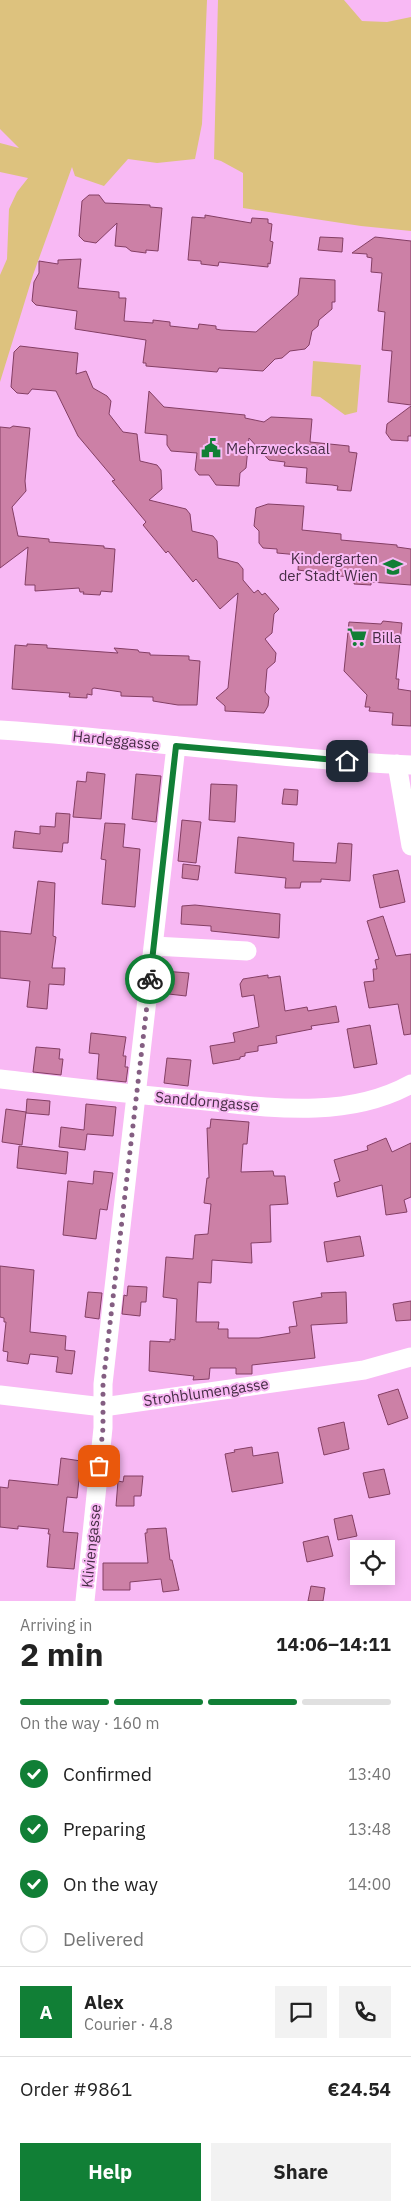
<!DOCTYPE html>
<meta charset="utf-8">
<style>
:root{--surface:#fff;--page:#f2f2f2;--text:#222;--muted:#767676;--line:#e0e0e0;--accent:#117f36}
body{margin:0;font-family:"IBM Plex Sans",sans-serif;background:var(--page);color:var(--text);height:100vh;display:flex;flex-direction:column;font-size:19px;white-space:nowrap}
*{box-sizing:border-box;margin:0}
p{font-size:16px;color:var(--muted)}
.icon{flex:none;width:28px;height:28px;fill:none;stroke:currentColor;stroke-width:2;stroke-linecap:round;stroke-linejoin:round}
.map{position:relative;height:1601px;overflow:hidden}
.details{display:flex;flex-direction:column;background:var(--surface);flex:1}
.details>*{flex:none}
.fabs{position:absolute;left:350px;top:1540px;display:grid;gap:10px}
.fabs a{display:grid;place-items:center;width:45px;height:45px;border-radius:0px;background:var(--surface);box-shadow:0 2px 12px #0003;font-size:25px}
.pin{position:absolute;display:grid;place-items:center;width:42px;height:42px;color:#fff;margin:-21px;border-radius:10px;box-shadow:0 2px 8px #0006}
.courier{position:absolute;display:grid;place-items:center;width:50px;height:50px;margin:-25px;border:4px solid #117f36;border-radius:50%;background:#fff;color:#222;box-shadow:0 1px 6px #0007}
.head em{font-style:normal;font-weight:800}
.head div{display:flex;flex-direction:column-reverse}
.head{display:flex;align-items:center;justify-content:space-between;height:85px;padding:0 20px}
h1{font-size:32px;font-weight:800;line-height:38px}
.bar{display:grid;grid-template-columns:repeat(4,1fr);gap:8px 5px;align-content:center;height:60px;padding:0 20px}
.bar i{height:6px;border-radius:4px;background:var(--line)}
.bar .on{background:var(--accent)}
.bar p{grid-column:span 4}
.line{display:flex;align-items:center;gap:12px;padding:0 20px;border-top:1px solid var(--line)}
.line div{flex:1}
.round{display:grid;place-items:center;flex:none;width:52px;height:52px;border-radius:0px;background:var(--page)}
ol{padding:0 20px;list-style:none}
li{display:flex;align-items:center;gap:15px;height:55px}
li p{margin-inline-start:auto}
li .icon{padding:5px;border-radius:50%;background:var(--accent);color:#fff;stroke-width:4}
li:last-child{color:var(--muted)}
li i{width:28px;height:28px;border:2px solid var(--line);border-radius:50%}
.action{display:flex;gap:10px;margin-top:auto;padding:10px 20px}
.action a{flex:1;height:58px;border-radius:0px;background:var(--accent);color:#fff;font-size:20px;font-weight:800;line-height:58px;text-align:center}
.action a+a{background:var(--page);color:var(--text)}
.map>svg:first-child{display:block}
.green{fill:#ddc27e}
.building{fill:#cc80a6;stroke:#843e64}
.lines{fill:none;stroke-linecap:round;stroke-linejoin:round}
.minor{stroke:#fff;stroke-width:19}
.done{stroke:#845e82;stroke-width:5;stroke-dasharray:0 9}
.route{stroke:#117f36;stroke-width:6}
.labels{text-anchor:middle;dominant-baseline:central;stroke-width:4;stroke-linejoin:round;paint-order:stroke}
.poi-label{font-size:15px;fill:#462d45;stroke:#f8b9f4;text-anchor:start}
.street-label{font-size:15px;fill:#462d45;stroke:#f8b9f4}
</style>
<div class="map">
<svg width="411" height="1601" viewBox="0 0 411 1601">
<rect width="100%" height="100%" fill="#f8b9f4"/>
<!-- green -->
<g class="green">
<polygon points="0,0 207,0 202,124 195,159 157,163 128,159 104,186 75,176 72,167 33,275 0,382 0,275 7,259 9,209 17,192 28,178 0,172 0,143 19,148 0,129"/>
<polygon points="218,0 344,0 362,21 387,22 411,17 411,231 361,226 243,208 243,173 221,161 214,159"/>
<polygon points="313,361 361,365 357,412 345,415 320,397 311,396"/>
</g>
<!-- building -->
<g class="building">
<polygon points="89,195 99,195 105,203 150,205 150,207 162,208 158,251 146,250 146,253 131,251 126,247 115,246 117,223 96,243 84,241 79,236 82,201"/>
<polygon points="205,215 251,223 252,218 268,219 268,223 272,224 270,241 273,242 270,264 268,263 268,267 219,262 218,266 201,264 201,261 188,260 192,217 205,218"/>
<polygon points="320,237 343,238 342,252 318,250"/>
<polygon points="375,237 411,241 411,405 388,402 392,351 382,350 385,312 378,311 382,273 371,272 372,258 367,257 367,254 352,253"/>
<polygon points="81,259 78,288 119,292 119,298 126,298 124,321 153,323 153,320 170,322 170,326 198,329 199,324 216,326 216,329 221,330 256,332 298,295 300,278 335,280 335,302 332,302 332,309 319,320 318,326 312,331 309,345 305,349 290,351 282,358 275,359 263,371 219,368 217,372 146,366 146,363 143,363 146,340 75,329 77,311 36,305 32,301 34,282 39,273 39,261 58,264 58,260"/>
<polygon points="20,346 78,353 76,374 86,371 93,388 107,396 111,401 109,414 123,432 137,434 140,461 157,465 161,470 162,489 149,500 186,509 190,514 192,531 213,536 217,541 218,558 238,563 243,569 243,580 254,593 258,590 262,595 265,593 279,609 274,614 272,633 265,639 276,653 275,662 267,669 265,692 269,697 268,706 264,713 225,711 225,706 216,698 228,688 238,593 220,609 196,579 193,582 168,551 166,553 143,525 146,522 112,481 115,480 78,436 56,391 32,389 28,394 17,393 11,387 14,352"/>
<polygon points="149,391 164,407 245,415 245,418 264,422 271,417 312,419 310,442 349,446 349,452 357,453 351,491 337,490 338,486 332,485 306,483 307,468 284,466 285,462 269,460 249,438 246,468 240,473 239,486 216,485 209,475 199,475 195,470 197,453 171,451 167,445 167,435 145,433"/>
<polygon points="411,406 411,436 408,436 408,441 391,440 386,433 387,424"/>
<polygon points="13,426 30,428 25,481 26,491 12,507 18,536 49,539 49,542 104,546 104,548 115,549 112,592 101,591 100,595 83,594 84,592 80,592 79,588 35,591 35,585 25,585 28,547 0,568 0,427 10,428"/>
<polygon points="268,504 304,506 302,530 341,534 341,540 397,545 397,547 411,549 411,585 371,582 371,585 354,584 355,578 298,570 299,555 277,553 277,549 263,548 259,543 259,531 254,526 256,508"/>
<polygon points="383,621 402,623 396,679 399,679 398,689 411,691 411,726 392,725 393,713 369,711 370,707 365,707 367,695 344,671 349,622 381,624"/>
<polygon points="27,644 47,645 47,648 118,653 114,648 138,650 139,652 150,653 150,655 189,656 189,660 200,661 197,705 178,705 153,701 153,697 121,696 121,692 94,688 92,689 92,695 87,694 87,698 69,697 70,693 12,689 15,645 27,646"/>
<polygon points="87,772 105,774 101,819 73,817 77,781 86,782"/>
<polygon points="136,774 161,776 156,822 132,819"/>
<polygon points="211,784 237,785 235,822 209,820"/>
<polygon points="284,789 298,790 297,805 282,804"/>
<polygon points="56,813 70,814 68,843 63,843 62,852 13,848 15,831 40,834 40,826 55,827"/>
<polygon points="182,820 201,822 196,863 178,861"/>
<polygon points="105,823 125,824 123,847 140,849 135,907 102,904 106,860 101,859"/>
<polygon points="238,837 294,843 293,861 336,863 338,843 352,844 350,881 321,879 321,882 301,882 300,888 285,888 286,878 235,873"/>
<polygon points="183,864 200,866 198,880 182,878"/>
<polygon points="398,870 405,902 380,908 373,875"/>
<polygon points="38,881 55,883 53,936 56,937 52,968 65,968 64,985 49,984 47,1009 27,1007 30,981 0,978 0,931 31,934"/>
<polygon points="195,905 280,914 279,938 211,931 211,926 181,924 182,906"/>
<polygon points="383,916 396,956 411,954 411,1034 404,1035 398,1004 369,1008 364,982 374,981 373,969 377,969 375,960 379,959 367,921"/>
<polygon points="163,971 189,973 186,996 160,993"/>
<polygon points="268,975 268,978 280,976 285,1011 307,1007 308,1011 336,1006 339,1022 311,1026 312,1029 276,1036 277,1043 258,1046 258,1051 245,1053 245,1056 240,1057 240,1059 213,1064 210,1046 235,1042 233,1033 259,1027 254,995 242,997 240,984 243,979"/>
<polygon points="370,1025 377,1064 354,1068 347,1029"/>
<polygon points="91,1033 126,1037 123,1056 126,1056 125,1067 128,1067 126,1082 97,1079 99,1054 89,1053"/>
<polygon points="36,1047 60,1049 59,1059 63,1059 61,1075 33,1072"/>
<polygon points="167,1058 191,1060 188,1086 164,1083"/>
<polygon points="27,1099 50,1101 49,1115 26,1113"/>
<polygon points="86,1104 116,1107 113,1136 87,1134 85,1150 59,1147 61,1127 84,1130"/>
<polygon points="6,1109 26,1112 22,1145 2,1142"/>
<polygon points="211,1119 249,1122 247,1144 243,1144 241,1172 273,1171 274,1176 285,1176 288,1204 270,1205 271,1242 251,1243 252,1263 212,1260 211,1283 198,1282 196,1322 219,1322 218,1329 228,1329 228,1338 259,1338 290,1333 289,1327 297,1326 293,1302 322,1297 321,1293 346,1292 347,1323 311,1325 315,1358 252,1365 252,1374 236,1374 236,1368 210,1368 209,1379 193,1380 194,1376 149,1371 150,1341 170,1342 170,1339 175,1340 177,1299 163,1297 166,1257 193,1259 195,1235 208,1234 211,1204 204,1203 207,1178 209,1178 207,1128 210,1128"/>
<polygon points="386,1138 392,1152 411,1143 411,1197 404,1200 407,1212 386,1215 382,1185 337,1197 334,1183 340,1181 334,1160 368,1150 367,1146"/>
<polygon points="19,1146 68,1152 66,1174 17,1168"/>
<polygon points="94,1171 113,1173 107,1210 100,1209 96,1239 63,1235 68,1181 93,1184"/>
<polygon points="360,1236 364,1256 327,1262 324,1242"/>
<polygon points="0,1266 34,1270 30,1332 66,1336 65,1350 75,1351 72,1374 56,1372 58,1357 30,1354 28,1364 7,1361 8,1352 3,1351 6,1322 4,1322 4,1318 0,1317"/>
<polygon points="128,1286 147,1287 146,1302 141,1302 140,1316 122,1314 124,1295 127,1296"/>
<polygon points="88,1292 102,1293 99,1319 85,1317"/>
<polygon points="411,1301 411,1320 396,1321 393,1304"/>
<polygon points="398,1389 408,1418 388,1425 378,1395"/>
<polygon points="344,1422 349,1449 324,1455 318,1428"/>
<polygon points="252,1447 253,1456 278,1452 283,1483 232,1492 225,1454 235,1452 234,1450"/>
<polygon points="61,1458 81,1461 77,1498 67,1497 63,1532 78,1533 74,1569 47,1567 50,1534 48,1534 49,1529 18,1526 18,1529 0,1527 0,1487 8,1488 9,1480 58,1485"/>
<polygon points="384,1469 390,1494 369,1498 363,1473"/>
<polygon points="124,1476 143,1476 141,1496 134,1496 134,1506 116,1506 118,1481 123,1482"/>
<polygon points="352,1515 357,1536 338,1540 334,1519"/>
<polygon points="166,1528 170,1560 172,1560 179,1590 163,1592 161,1579 130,1582 130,1590 103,1590 103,1563 148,1563 145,1533 147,1533 147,1529"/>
<polygon points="328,1536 333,1556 307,1562 303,1542"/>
<polygon points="311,1586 325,1588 323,1601 308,1601"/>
</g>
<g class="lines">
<!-- minor -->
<g class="minor">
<path d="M 0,730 C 137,739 274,759 411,765"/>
<polyline points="397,764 411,846"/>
<polyline points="154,946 247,951"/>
<path d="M 0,1079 C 62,1086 124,1094 186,1099 C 260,1106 342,1122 411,1084"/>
<polyline points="0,1395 103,1407 364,1370 411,1357"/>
<polyline points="85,1601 103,1428 103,1384 176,746"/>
</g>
</g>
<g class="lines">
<!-- done -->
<polyline class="done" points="99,1466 103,1428 103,1384 150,979"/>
<!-- route -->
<polyline class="route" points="150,979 176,746 347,761"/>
</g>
<!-- icons -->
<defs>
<symbol id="civic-bare" viewBox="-9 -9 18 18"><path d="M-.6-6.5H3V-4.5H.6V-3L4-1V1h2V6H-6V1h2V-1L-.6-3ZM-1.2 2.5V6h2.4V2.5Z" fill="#117f36" stroke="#f8b9f4" stroke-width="2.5" paint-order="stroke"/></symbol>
<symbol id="school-bare" viewBox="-9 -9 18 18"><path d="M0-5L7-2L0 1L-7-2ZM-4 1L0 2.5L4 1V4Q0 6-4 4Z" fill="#117f36" stroke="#f8b9f4" stroke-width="2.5" paint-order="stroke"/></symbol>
<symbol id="supermarket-bare" viewBox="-9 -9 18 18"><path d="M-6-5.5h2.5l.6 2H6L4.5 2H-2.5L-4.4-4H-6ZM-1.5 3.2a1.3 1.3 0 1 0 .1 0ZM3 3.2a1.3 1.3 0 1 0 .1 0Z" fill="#117f36" stroke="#f8b9f4" stroke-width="2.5" paint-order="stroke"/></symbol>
</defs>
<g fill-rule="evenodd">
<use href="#civic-bare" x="197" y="434" width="28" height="28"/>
<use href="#school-bare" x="379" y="553" width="28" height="28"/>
<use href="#supermarket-bare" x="343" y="623" width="28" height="28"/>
</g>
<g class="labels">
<!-- poi labels -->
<g class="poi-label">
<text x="226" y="448">Mehrzwecksaal</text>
<text x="378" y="558" text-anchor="end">Kindergarten<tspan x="378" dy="17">der Stadt Wien</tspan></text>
<text x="372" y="637">Billa</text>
</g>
<!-- street labels -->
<g class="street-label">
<text transform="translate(116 740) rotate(6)">Hardeggasse</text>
<text transform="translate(207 1101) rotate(5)">Sanddorngasse</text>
<text transform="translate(206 1392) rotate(-8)">Strohblumengasse</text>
<text transform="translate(91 1546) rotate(-84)">Kliviengasse</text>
</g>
</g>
</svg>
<div class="fabs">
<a><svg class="icon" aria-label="locate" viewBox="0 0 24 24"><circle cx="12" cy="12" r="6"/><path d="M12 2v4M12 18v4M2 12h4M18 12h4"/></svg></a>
</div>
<div class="pin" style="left:99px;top:1466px;background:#ea580c"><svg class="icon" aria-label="bag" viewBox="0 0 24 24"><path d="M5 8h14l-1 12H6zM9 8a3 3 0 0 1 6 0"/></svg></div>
<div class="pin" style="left:347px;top:761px;background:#1f2937"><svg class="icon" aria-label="home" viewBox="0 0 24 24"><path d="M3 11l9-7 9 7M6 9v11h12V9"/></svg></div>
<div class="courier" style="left:150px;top:979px"><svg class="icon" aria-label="bike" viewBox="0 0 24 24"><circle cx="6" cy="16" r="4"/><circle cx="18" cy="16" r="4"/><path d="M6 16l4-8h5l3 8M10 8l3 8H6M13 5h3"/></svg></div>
</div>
<section class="details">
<div class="head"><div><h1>2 min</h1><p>Arriving in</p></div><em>14:06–14:11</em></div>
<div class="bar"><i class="on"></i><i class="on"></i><i class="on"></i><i></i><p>On the way · 160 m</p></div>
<ol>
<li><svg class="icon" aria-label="check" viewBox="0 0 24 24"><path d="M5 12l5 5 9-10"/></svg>Confirmed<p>13:40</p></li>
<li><svg class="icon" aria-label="check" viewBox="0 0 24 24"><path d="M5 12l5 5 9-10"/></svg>Preparing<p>13:48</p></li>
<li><svg class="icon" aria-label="check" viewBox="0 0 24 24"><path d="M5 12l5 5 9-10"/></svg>On the way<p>14:00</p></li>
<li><i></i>Delivered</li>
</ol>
<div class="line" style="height:90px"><b class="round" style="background:var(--accent);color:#fff">A</b><div><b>Alex</b><p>Courier · 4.8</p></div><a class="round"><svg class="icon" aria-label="chat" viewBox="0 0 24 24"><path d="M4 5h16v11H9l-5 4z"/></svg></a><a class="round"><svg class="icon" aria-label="phone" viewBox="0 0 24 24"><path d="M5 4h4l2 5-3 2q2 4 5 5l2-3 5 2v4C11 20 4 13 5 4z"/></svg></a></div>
<div class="line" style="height:65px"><div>Order #9861</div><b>€24.54</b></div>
<div class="action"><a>Help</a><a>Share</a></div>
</section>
